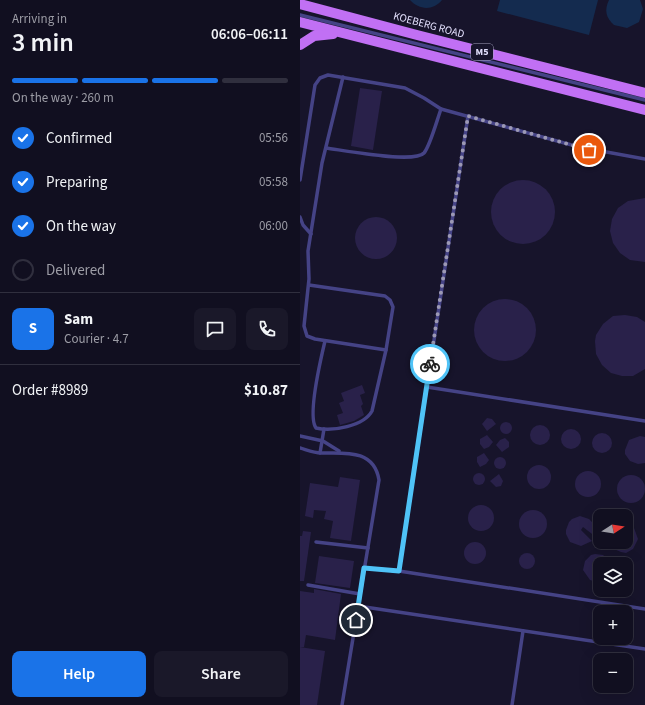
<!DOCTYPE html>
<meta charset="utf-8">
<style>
:root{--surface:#110f20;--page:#1a1829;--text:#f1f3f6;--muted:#9c9ca5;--line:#302f3e;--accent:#1a73e8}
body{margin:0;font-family:"Source Sans 3",sans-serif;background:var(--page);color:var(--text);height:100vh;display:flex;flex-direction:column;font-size:15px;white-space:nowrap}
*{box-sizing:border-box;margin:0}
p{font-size:13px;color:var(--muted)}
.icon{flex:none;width:22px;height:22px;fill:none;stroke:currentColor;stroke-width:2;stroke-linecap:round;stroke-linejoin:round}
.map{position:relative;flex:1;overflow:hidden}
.side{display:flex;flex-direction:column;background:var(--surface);width:300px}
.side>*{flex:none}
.needle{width:26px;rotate:78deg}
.tools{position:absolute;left:293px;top:509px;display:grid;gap:8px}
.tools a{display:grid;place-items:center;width:40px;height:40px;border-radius:8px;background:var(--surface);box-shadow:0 4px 16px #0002,0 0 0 1px var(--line);font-size:20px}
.pin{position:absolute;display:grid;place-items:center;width:34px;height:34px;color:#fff;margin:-17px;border:2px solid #fff;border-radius:50%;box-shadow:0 1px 4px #0007}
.courier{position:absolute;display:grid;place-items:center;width:40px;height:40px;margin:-20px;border:3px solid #4fc3f7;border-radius:50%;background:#fff;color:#222;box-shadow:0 1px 5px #0007}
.summary em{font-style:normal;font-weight:600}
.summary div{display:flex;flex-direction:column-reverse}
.summary{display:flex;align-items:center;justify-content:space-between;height:68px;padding:0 12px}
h1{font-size:26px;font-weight:600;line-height:30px}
.bar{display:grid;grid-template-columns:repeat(4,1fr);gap:6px 4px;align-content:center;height:48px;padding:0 12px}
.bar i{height:5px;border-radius:3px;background:var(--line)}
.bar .current{background:var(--accent)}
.bar p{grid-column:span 4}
.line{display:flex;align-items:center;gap:10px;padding:0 12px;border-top:1px solid var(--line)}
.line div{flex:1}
.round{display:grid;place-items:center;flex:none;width:42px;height:42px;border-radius:8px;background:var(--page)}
ol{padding:0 12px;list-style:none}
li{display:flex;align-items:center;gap:12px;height:44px}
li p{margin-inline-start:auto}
li .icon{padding:4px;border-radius:50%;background:var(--accent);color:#fff;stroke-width:4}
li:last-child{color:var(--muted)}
li i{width:22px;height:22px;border:2px solid var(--line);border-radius:50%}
.button{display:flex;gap:8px;margin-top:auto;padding:8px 12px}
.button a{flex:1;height:46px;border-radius:8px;background:var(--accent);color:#fff;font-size:16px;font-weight:600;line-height:46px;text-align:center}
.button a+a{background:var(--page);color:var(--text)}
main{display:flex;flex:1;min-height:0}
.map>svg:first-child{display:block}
.water{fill:#142b4f}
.building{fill:#29214a}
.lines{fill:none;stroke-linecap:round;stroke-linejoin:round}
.service{stroke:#454386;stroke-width:3.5}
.primary{stroke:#c170f4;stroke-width:10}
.done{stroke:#9c99b4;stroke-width:4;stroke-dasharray:0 7.2}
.route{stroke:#4fc3f7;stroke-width:5}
.labels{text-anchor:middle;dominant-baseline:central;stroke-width:3;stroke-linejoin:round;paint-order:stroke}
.shield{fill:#17142b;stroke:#a6a3be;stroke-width:1}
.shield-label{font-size:10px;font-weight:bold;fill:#e3e0fd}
.street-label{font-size:11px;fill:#e3e0fd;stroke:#17142b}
</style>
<main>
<section class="side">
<div class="summary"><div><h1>3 min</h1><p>Arriving in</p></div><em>06:06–06:11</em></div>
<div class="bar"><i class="current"></i><i class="current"></i><i class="current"></i><i></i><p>On the way · 260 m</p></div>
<ol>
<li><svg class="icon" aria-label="check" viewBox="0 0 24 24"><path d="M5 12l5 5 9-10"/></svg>Confirmed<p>05:56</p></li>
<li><svg class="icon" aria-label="check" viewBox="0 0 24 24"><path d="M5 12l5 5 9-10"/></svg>Preparing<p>05:58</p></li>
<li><svg class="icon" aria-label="check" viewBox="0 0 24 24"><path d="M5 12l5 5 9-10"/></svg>On the way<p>06:00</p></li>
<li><i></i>Delivered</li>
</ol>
<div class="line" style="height:72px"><b class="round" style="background:var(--accent);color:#fff">S</b><div><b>Sam</b><p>Courier · 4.7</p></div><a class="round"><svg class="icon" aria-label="chat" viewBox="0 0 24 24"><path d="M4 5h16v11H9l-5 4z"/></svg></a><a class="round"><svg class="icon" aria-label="phone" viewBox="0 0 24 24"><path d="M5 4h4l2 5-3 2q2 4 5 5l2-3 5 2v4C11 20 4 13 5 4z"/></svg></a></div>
<div class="line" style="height:52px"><div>Order #8989</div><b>$10.87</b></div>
<div class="button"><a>Help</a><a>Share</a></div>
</section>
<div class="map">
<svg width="345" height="705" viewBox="0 0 345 705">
<rect width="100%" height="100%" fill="#17142b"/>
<!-- water -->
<g class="water">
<path d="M 110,0 L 142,0 C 133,11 119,10 110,0 Z"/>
<polygon points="200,0 298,0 289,35 197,11"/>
<path d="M 309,0 L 340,0 L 343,9 L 339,22 L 327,28 L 314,25 C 306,18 304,10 309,0 Z"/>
</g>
<!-- building -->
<g class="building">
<polygon points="60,88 82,91 73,150 51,146"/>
<circle cx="223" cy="212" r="32"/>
<polygon points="345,198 345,262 330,260 320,253 313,243 310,231 312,219 318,208 328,201"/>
<circle cx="76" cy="238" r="21"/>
<circle cx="205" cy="330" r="31"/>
<polygon points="325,315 337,317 345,322 345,369 333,376 322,376 311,373 302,365 296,354 295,341 296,335 303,324 313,316"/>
<polygon points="62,385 65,393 60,395 63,404 61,406 64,415 54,421 40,425 37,415 43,413 39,403 44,401 41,393"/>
<polygon points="187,418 192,419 196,424 187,431 182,424"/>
<circle cx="206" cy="428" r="6"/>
<circle cx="240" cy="435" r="10"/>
<circle cx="271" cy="439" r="10"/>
<circle cx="302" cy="443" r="10"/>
<polygon points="187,435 193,442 189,447 184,449 180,444 180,439"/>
<polygon points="340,436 345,437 345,463 338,464 330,461 325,454 325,450 329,440"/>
<polygon points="205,438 209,442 209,447 202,452 196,445 200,440"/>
<polygon points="184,453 189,460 186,464 180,467 177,462 177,457"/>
<circle cx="200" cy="463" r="6"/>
<circle cx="239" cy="477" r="12"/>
<circle cx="288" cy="484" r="13"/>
<circle cx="179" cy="479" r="6"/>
<polygon points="199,474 203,481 201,486 196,487 190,481"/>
<circle cx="331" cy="489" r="14"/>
<polygon points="40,477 60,480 51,541 30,538 33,521 24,519 26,511 14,510 13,518 5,516 10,483 38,487"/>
<circle cx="181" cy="518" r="13"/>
<circle cx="233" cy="524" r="14"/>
<polygon points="280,516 289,519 292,522 296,537 283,527 281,530 292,541 281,546 270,542 266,534 266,530 269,522 272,519"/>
<polygon points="326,524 334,528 338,539 333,549 326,553 321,552 314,549 308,542 326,542"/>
<polygon points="3,531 11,532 4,581 0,581 0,536 2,536"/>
<circle cx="175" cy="553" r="11"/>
<circle cx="227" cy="561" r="8"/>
<polygon points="295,554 303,555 313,564 300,564 300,583 290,580 283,570 285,561 291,555"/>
<polygon points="19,556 54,561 50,588 15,583"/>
<polygon points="14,589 41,594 35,640 6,635 4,647 0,647 0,591 14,593"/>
<polygon points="0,647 25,651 17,705 0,705"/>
</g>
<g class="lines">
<!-- service -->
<g class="service">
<polyline points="0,15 345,100"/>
<polyline points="43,77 22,163 8,251 9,279 4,326 7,336 15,339 86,350"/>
<polyline points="168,116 99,571 345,609"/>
<path d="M 26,148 C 42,150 114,164 124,153 C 130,146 137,120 141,109"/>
<polyline points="0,180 15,85 20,78 28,75 105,88 124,98 141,109 279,147 345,159"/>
<polyline points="0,217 3,225 11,234"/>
<path d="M 9,285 L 85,296 L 90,300 L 93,307 L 86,350 L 72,411 C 64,426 32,432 16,428 C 7,416 21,358 25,341"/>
<polyline points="127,387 345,421"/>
<polyline points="0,436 23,441 39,451"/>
<path d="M 0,448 C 7,450 14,453 21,453 C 45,453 74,449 79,480 L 42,705"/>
<polyline points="20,453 24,429"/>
<polyline points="16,542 68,548"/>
<polyline points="65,568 99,571"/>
<polyline points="8,585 60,594"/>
<polyline points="58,606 345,649"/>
<polyline points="212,705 223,631"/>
</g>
<!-- primary -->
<g class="primary">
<polyline points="0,4 117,35 345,93"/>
<polyline points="0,22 345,110"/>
<polyline points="0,45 14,36 33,34"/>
</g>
</g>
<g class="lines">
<!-- done -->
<polyline class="done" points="130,364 168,116 289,150"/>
<!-- route -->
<polyline class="route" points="56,620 64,568 99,571 130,364"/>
</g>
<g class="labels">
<!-- shield labels -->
<rect class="shield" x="171" y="44" width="22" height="16" rx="3"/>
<g class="shield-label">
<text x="182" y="52">M5</text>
</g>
<!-- street labels -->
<g class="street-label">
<text transform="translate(129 25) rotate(15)">KOEBERG ROAD</text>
</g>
</g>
</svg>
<div class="tools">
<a><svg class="needle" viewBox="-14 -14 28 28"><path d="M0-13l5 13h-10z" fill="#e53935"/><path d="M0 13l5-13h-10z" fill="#9c9ca5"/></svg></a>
<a><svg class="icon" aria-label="layers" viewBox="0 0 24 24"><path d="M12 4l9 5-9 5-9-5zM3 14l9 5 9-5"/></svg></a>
<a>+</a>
<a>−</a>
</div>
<div class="pin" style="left:289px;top:150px;background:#ea580c"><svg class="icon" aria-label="bag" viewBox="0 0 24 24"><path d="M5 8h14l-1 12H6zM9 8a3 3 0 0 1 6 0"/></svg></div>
<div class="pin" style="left:56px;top:620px;background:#1f2937"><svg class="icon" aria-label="home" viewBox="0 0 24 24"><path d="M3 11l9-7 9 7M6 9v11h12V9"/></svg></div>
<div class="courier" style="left:130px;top:364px"><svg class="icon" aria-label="bike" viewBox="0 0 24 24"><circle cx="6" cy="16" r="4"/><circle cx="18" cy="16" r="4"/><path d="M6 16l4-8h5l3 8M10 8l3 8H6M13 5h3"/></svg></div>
</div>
</main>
